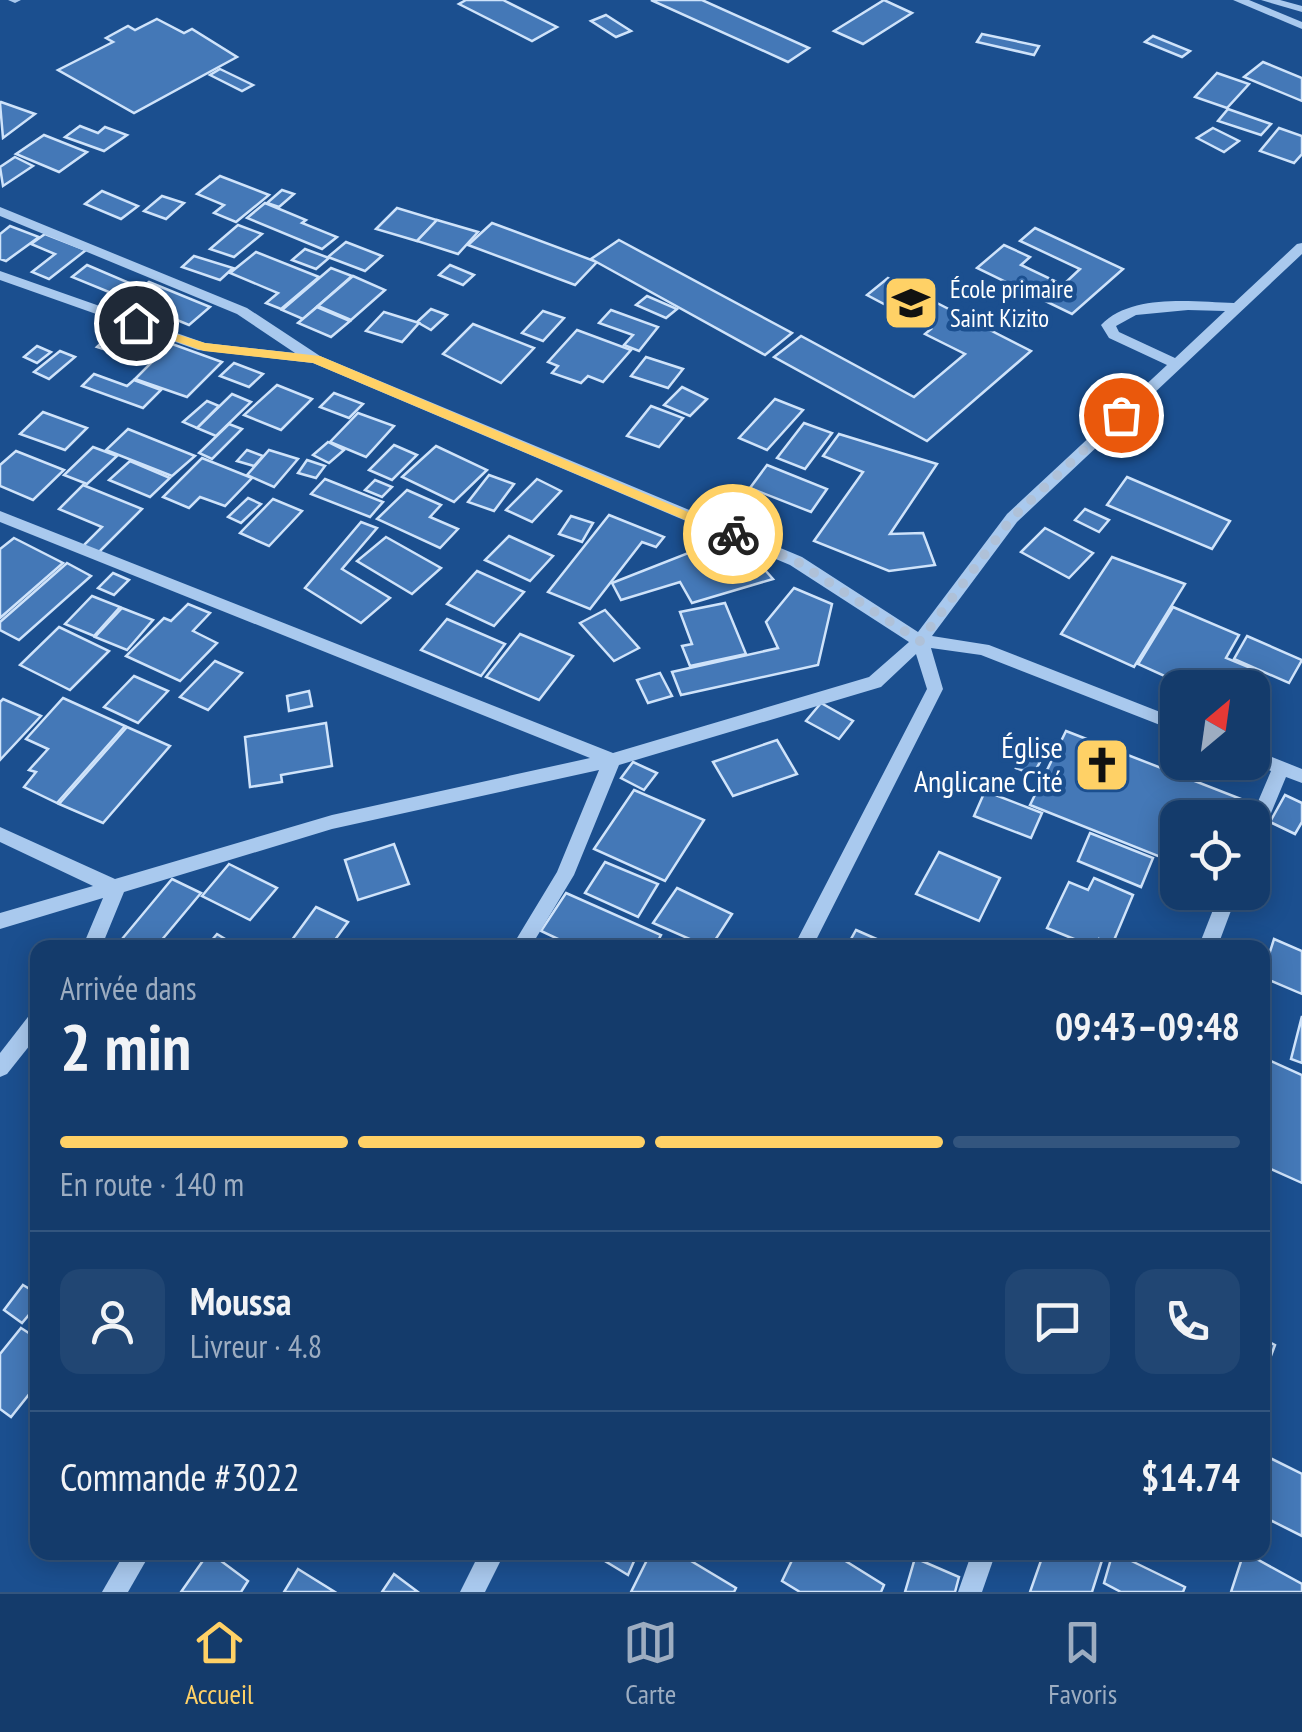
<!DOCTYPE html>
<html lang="fr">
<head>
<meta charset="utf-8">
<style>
  :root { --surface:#143b6b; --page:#214673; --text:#f1f3f6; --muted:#9dadc1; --line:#33557e; --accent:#ffd166 }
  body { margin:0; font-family:"PT Sans Narrow",sans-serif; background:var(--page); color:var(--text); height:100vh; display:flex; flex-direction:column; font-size:38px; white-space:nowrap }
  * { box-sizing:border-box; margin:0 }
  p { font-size:32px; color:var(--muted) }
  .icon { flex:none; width:55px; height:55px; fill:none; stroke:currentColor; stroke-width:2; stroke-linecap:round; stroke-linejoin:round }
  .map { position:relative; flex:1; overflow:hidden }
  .details { position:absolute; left:30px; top:940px; width:1240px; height:620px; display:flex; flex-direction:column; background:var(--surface); border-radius:20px; box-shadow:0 5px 25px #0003,0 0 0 2px var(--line) }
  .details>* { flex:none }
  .needle { width:65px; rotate:29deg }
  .fabs { position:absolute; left:1160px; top:670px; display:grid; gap:20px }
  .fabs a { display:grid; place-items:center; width:110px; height:110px; border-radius:20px; background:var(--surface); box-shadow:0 5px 25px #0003,0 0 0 2px var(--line); font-size:50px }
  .pin { position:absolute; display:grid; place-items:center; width:85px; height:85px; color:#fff; margin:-42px; border:5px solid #fff; border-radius:50%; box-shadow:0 2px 10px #0007 }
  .courier { position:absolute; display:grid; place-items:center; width:100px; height:100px; margin:-50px; border:8px solid #ffd166; border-radius:50%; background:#fff; color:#222; box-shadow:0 2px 12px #0007 }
  .summary em { font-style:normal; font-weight:700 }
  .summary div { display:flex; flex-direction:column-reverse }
  .summary { display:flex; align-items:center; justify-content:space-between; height:170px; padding:0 30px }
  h1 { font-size:65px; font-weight:700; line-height:75px }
  .bar { display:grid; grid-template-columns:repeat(4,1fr); gap:15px 10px; align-content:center; height:120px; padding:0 30px }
  .bar i { height:12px; border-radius:8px; background:var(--line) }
  .bar .current { background:var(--accent) }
  .bar p { grid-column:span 4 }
  .line { display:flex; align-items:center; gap:25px; padding:0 30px; border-top:2px solid var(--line) }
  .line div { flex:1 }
  .round { display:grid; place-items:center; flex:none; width:105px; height:105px; border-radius:20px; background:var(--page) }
  .tabs { display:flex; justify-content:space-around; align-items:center; height:140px; border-top:2px solid var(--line); background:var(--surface); font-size:28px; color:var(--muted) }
  .tabs a { display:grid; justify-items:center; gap:5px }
  .tabs .current { color:var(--accent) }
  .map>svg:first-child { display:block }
</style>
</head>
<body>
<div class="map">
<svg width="1302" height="1592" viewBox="0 0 1302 1592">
  <rect width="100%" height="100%" fill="#1b4f8f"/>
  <!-- building -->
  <g fill="#4478b7" stroke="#cfe3fa" stroke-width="2.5">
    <path d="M466 0H503L557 27 532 41 459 4Z"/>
    <path d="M651 0H702L809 48 788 62Z"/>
    <path d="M884 0 912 13 863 44 834 31Z"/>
    <path d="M606 15 631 31 616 37 591 21Z"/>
    <path d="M157 19 184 33 192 29 237 57 134 113 58 70 113 42 106 38 128 26 135 30Z"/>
    <path d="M982 34 1039 46 1034 55 977 42Z"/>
    <path d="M1153 36 1190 51 1182 57 1145 42Z"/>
    <path d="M1263 62 1302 78V101L1244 77Z"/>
    <path d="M220 69 253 85 242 91 210 75Z"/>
    <path d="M1217 73 1249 84 1227 108 1195 97Z"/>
    <path d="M0 103 1 102 35 114 3 138Z"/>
    <path d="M1228 109 1271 124 1261 135 1218 121Z"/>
    <path d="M80 126 98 133 105 127 127 135 104 151 65 137Z"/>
    <path d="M1213 128 1239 141 1224 152 1197 138Z"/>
    <path d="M1279 128 1302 136V154L1294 163 1260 151Z"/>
    <path d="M44 135 87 152 59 172 16 154Z"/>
    <path d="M15 157 33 166 3 186 0 167Z"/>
    <path d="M220 176 269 195 236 222 214 213 224 205 197 194Z"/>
    <path d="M282 190 294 194 279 207 267 203Z"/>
    <path d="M102 191 138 206 121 219 85 204Z"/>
    <path d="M162 196 184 203 166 219 144 211Z"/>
    <path d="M265 203 306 220 302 223 337 237 322 249 247 218Z"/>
    <path d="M397 208 437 220 417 241 376 229Z"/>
    <path d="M437 220 478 232 458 254 417 241Z"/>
    <path d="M492 223 597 262 575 285 468 245Z"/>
    <path d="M238 225 262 234 234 257 210 249Z"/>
    <path d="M10 226 39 237 6 261 0 259V234Z"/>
    <path d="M1035 228 1123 269 1072 314 977 268 1004 245 1030 257 1021 265 1063 285 1080 269 1020 241Z"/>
    <path d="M45 234 86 250 49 279 32 272 55 254 31 244Z"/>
    <path d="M619 240 792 333 765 355 591 259Z"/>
    <path d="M346 242 382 256 365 271 328 257Z"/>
    <path d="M305 249 329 258 316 269 292 260Z"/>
    <path d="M256 252 319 277 281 309 266 303 278 293 230 273Z"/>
    <path d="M194 256 233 268 220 280 182 267Z"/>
    <path d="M87 265 141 288 126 299 72 277Z"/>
    <path d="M450 265 474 275 463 285 439 275Z"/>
    <path d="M331 268 352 276 303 319 282 310Z"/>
    <path d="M353 276 385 290 351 320 318 306Z"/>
    <path d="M888 278 1031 351 927 441 774 357 801 336 914 397 965 354 925 334 931 329 867 295Z"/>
    <path d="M149 282 210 307 189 325 126 299Z"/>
    <path d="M647 296 677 309 666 318 636 305Z"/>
    <path d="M317 307 350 321 331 337 298 323Z"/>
    <path d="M431 309 447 315 431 330 417 322Z"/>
    <path d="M611 310 658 327 639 351 624 345 633 335 599 323Z"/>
    <path d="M543 311 564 318 543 341 522 333Z"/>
    <path d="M384 312 416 322 419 323 402 342 366 331Z"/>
    <path d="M473 324 534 348 501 383 443 354Z"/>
    <path d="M117 328 154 339 135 359 97 347Z"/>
    <path d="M577 330 631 350 603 382 588 376 581 383 552 373 558 366 548 362Z"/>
    <path d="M161 340 222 362 187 397 135 379 154 360 144 356Z"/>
    <path d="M37 346 51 352 37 363 24 357Z"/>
    <path d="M60 351 75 357 49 379 34 372Z"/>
    <path d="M646 357 683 369 668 388 631 376Z"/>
    <path d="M234 363 263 374 249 387 220 376Z"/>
    <path d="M94 374 127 386 134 380 161 390 143 408 82 386Z"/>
    <path d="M277 385 312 399 281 430 244 415Z"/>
    <path d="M682 387 707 399 690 416 664 405Z"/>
    <path d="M334 393 363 404 349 418 320 407Z"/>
    <path d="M232 394 251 402 216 436 197 428Z"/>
    <path d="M775 399 803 410 767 450 739 438Z"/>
    <path d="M207 401 219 406 197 428 183 422Z"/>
    <path d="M651 406 683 418 659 447 627 436Z"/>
    <path d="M43 412 87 428 65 450 20 434Z"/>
    <path d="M358 413 394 426 366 457 330 442Z"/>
    <path d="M804 423 832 433 805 469 777 458Z"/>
    <path d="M229 424 242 429 212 459 199 453Z"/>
    <path d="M128 429 195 456 172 476 106 450Z"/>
    <path d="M839 434 937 464 890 534 923 533 935 565 889 571 814 541 863 472 823 456Z"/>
    <path d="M328 442 344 450 329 463 313 455Z"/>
    <path d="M394 445 417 455 392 480 369 470Z"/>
    <path d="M436 446 487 470 454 502 402 477Z"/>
    <path d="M93 447 117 456 87 484 64 475Z"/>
    <path d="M247 450 263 456 254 466 237 461Z"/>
    <path d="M269 450 298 459 274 487 247 475Z"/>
    <path d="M16 451 64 470 33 500 0 486V465Z"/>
    <path d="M202 458 252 478 225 506 200 497 189 508 163 497Z"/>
    <path d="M307 460 325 466 316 478 298 473Z"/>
    <path d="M130 461 170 478 150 497 109 480Z"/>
    <path d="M767 465 827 489 811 512 750 488Z"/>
    <path d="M489 475 514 484 494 511 468 502Z"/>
    <path d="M1127 477 1230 521 1212 549 1107 505Z"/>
    <path d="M325 479 383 502 370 517 311 494Z"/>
    <path d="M537 479 561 491 532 522 506 510Z"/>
    <path d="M375 480 392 487 382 497 365 490Z"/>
    <path d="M83 485 142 509 97 554 81 548 102 527 59 509Z"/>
    <path d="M407 490 441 505 430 517 458 529 440 548 377 519Z"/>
    <path d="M248 498 261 504 241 523 228 517Z"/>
    <path d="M273 499 302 511 269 546 240 533Z"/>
    <path d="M1085 509 1109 520 1099 532 1075 520Z"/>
    <path d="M609 515 664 537 656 547 642 542 590 609 548 592Z"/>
    <path d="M571 516 593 523 582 542 559 534Z"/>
    <path d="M361 522 377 528 342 569 390 598 361 623 305 588Z"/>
    <path d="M1045 528 1093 553 1069 578 1021 552Z"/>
    <path d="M509 536 553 556 530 581 485 560Z"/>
    <path d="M386 537 441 568 412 594 357 561Z"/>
    <path d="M14 538 63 563 0 618V549Z"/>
    <path d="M706 546 765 570 773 579 692 603 680 582 621 600 612 583Z"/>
    <path d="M1112 557 1185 584 1134 667 1061 634Z"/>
    <path d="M67 563 91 576 19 640 0 630V622Z"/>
    <path d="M477 571 524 592 494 626 447 604Z"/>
    <path d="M113 573 129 580 114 595 98 588Z"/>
    <path d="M794 588 832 604 818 665 681 695 672 672 778 648 766 622Z"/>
    <path d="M92 596 120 607 94 636 65 624Z"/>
    <path d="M725 603 746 654 690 666 682 646 692 644 680 612Z"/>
    <path d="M188 604 210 613 193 631 217 643 180 681 126 656 164 618 171 621Z"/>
    <path d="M1173 607 1239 635 1226 658 1263 673 1252 691V688H1191L1138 664Z"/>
    <path d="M122 608 153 620 127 650 95 637Z"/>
    <path d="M605 610 639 648 614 661 580 623Z"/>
    <path d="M447 619 505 644 481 676 421 650Z"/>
    <path d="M59 627 109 651 70 690 20 665Z"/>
    <path d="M520 634 573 656 539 700 486 677Z"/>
    <path d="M1247 636 1302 660 1289 683 1234 659Z"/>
    <path d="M215 661 242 673 208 710 180 697Z"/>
    <path d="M660 673 672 696 648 703 637 680Z"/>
    <path d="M134 676 168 691 138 723 104 707Z"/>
    <path d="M309 691 312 706 289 711 287 696Z"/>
    <path d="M63 698 125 726 57 803 24 787 36 772 29 770 48 749 26 739Z"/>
    <path d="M3 699 41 716 0 760V702Z"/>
    <path d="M821 703 853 721 839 739 806 721Z"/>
    <path d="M326 723 332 766 281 775 282 782 250 787 245 737Z"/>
    <path d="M127 727 170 746 103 823 59 804Z"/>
    <path d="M1066 731 1241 799 1233 818H1178V864L1030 805Z"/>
    <path d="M777 740 797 774 733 796 713 762Z"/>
    <path d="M1023 755 1040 762 1033 775 1016 768Z"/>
    <path d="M633 762 657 773 644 790 621 778Z"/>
    <path d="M634 790 704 820 665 881 594 849Z"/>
    <path d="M985 791 1042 813 1031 838 974 816Z"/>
    <path d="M1285 795 1302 803V822L1295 834 1270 822Z"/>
    <path d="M1090 833 1153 858 1141 887 1078 861Z"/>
    <path d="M394 844 409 884 358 900 345 860Z"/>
    <path d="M939 852 1000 878 979 921 916 894Z"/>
    <path d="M605 862 658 884 638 917 585 893Z"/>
    <path d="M229 864 277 888 250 920 202 896Z"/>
    <path d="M1094 878 1133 895 1112 945 1099 939 1096 948 1047 928 1069 882 1088 890Z"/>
    <path d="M172 879 201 893 155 948H139L122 939Z"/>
    <path d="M677 888 732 914 710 948 653 923Z"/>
    <path d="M566 893 661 935 654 948H577L541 931Z"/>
    <path d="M316 907 348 922 329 948H286Z"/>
    <path d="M856 930 897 948H846Z"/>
    <path d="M217 934 240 948H205Z"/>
    <path d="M1274 939 1302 951V994L1262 977Z"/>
    <path d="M1302 1016V1063L1291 1059Z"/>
    <path d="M1264 1058 1302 1075V1183L1262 1165Z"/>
    <path d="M23 1285 38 1294V1304L22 1323 4 1310Z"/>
    <path d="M21 1328 38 1339V1383L11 1417 0 1409V1354Z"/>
    <path d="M1262 1338 1275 1345 1263 1377H1262Z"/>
    <path d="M1268 1457 1302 1474V1536L1262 1516V1475Z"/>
    <path d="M209 1552 248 1581 241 1592H181Z"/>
    <path d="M590 1552H638L628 1575Z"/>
    <path d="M651 1552H676L736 1588 734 1592H631Z"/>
    <path d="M796 1552H831L884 1585 881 1592H800L782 1581Z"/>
    <path d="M1044 1552 1104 1554 1092 1592H1030Z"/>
    <path d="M1113 1552 1185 1587 1183 1592H1121L1104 1583Z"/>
    <path d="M1244 1552 1302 1584V1592H1231Z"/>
    <path d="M915 1558 959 1577 955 1592H905Z"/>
    <path d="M298 1569 335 1592H284Z"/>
    <path d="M394 1574 418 1592H382Z"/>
  </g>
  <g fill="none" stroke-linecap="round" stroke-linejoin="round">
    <!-- minor -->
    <g fill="#a9c9ee" fill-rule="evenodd">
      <path d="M8 0H21L15 3Z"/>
      <path d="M1233 0H1249L1302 22V29Z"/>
      <path d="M1261 0H1280L1302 6V12Z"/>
      <path d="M0 207 247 308 320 356 802 557 918 632 1007 514 1167 365 1109 338 1101 325C1132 293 1193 302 1234 303L1297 244 1302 243V254L1017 522 932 636 989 645 1178 719V732L981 655 931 648 943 689 812 948H793L927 689 916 654 881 687 619 765 574 875 530 948H511L557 872 599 770 332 829 124 892 101 948H82L103 898 0 929V913L93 886 0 842V827L115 879 332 815 590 758 0 522V511L613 753 869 677 909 642 790 565 313 363 198 350 0 280V271L205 343 295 353 237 314 0 216ZM1188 310 1225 311 1175 358 1119 332 1116 326 1136 315Z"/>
      <path d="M1252 749 1302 769V783L1286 777 1261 837 1258 842 1252 844 1251 818 1271 771 1250 762H1252Z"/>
      <path d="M1220 892H1238L1217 948H1198Z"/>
      <path d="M38 1011V1035L7 1074 0 1077V1053L31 1013Z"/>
      <path d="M125 1552H151L128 1592H102Z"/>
      <path d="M480 1552H505L485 1592H460Z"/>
      <path d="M972 1552H996L982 1592H958Z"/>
    </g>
  </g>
  <!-- route -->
  <path fill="#ffd166" d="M131 320 205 343 320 356 740 534 728 538 313 363 204 351 131 326Z"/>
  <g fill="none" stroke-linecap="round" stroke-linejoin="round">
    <!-- done -->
    <path stroke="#afc1d8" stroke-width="10" stroke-dasharray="0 18" d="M733 534 796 561 920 641 1012 518 1121 415"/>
  </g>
  <!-- icons -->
  <defs>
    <g id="school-square" transform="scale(2.875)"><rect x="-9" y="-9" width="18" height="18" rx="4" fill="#ffd166" stroke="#1b4f8f"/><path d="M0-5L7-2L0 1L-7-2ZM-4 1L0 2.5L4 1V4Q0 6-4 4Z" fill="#111"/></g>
    <g id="church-square" transform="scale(2.875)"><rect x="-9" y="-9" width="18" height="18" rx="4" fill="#ffd166" stroke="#1b4f8f"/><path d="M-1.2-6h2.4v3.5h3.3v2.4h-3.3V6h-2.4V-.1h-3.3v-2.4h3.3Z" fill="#111"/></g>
  </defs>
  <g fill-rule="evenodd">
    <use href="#school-square" x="911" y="303"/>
    <use href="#church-square" x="1102" y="765"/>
  </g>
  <g text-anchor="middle" stroke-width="9" stroke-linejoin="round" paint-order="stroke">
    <!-- far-poi labels -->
    <g font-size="25" fill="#fff" stroke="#1b4f8f" text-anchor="start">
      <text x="950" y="298">École primaire<tspan x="950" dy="29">Saint Kizito</tspan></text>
    </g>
    <!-- poi labels -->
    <g font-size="30" fill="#fff" stroke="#1b4f8f" text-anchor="end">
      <text x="1063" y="758">Église<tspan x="1063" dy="34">Anglicane Cité</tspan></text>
    </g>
  </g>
</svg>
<div class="fabs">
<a><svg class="needle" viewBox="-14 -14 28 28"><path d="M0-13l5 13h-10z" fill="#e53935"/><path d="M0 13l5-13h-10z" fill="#9dadc1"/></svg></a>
<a><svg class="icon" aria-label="locate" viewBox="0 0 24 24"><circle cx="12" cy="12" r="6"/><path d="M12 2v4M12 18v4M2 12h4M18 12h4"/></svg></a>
</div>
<div class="pin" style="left:1121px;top:415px;background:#ea580c"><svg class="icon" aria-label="bag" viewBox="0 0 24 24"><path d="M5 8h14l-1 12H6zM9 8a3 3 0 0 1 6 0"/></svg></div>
<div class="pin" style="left:136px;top:323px;background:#1f2937"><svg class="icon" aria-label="home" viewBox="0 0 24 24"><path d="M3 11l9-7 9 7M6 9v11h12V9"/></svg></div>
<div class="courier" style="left:733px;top:534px"><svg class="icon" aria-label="bike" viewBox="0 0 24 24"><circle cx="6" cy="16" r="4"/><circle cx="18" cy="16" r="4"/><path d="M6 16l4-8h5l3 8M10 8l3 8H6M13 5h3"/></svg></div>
<section class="details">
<div class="summary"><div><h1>2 min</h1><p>Arrivée dans</p></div><em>09:43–09:48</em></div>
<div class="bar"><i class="current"></i><i class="current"></i><i class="current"></i><i></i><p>En route · 140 m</p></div>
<div class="line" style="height:180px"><a class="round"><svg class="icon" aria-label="person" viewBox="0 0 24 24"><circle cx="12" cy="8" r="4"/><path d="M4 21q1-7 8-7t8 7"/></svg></a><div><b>Moussa</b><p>Livreur · 4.8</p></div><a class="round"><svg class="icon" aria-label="chat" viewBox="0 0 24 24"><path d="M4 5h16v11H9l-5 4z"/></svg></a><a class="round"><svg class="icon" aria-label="phone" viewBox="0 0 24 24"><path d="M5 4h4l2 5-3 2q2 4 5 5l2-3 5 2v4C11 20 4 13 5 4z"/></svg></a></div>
<div class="line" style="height:130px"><div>Commande #3022</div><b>$14.74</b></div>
</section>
</div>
<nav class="tabs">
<a class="current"><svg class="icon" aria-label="home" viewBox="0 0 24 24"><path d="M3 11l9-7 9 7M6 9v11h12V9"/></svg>Accueil</a>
<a><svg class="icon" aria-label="map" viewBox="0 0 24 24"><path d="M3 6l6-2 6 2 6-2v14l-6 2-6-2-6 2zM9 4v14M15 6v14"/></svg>Carte</a>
<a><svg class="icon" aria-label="saved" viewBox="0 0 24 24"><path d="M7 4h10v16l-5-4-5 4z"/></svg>Favoris</a>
</nav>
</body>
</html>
